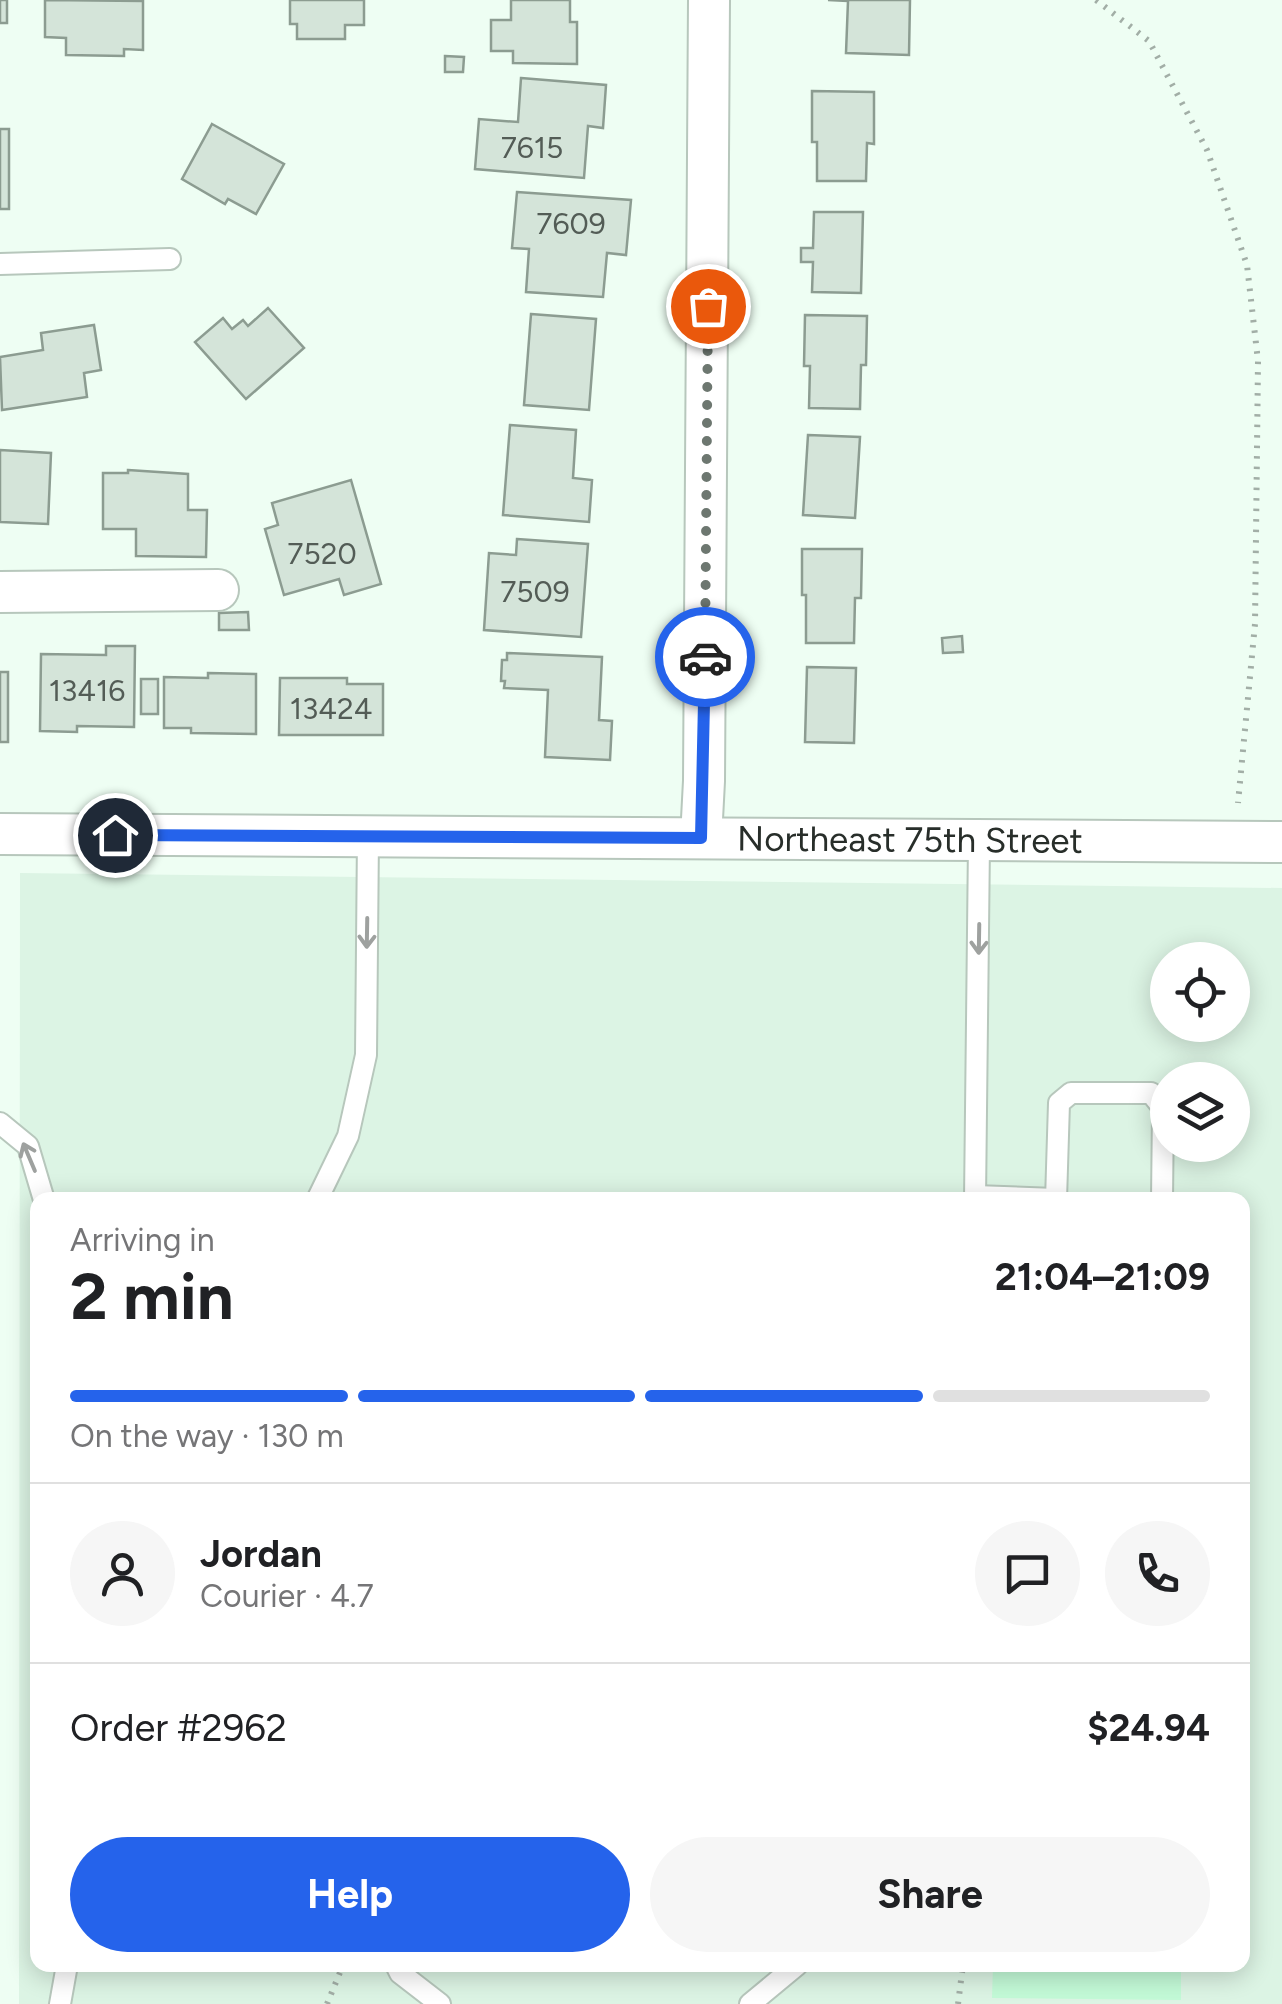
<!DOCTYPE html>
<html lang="en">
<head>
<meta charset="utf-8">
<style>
  :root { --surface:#fff; --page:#f6f6f6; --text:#202124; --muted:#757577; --line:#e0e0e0; --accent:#2563eb }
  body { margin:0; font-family:Figtree,sans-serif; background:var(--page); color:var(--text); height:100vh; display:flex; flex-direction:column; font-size:38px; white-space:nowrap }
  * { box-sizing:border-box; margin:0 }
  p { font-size:32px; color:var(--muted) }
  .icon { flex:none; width:55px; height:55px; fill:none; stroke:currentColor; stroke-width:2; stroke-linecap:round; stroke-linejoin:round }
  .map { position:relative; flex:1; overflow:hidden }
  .panel { position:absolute; left:30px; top:1192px; width:1220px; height:780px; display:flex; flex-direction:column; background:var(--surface); border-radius:20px; box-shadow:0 5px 25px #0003 }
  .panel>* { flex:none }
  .fabs { position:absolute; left:1150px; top:942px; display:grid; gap:20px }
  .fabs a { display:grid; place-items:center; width:100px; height:100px; border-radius:50%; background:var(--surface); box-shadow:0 5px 25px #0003; font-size:50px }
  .pin { position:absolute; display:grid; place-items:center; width:85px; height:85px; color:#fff; margin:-42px; border:5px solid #fff; border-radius:50%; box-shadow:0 2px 10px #0007 }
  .courier { position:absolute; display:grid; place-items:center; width:100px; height:100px; margin:-50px; border:8px solid #2563eb; border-radius:50%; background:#fff; color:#222; box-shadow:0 2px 12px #0007 }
  .summary em { font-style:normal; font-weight:700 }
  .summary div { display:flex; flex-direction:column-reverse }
  .summary { display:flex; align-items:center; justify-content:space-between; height:170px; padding:0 40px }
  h1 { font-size:65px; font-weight:700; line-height:75px }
  .bar { display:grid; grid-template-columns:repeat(4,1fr); gap:15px 10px; align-content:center; height:120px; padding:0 40px }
  .bar i { height:12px; border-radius:8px; background:var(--line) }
  .bar .on { background:var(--accent) }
  .bar p { grid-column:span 4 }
  .line { display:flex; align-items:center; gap:25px; padding:0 40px; border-top:2px solid var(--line) }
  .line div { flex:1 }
  .round { display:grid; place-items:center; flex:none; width:105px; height:105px; border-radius:52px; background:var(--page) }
  .cta { display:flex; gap:20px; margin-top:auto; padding:20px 40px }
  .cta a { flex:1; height:115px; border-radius:60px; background:var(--accent); color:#fff; font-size:40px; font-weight:700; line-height:115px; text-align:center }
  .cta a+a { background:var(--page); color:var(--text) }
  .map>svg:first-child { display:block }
</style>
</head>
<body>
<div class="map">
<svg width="1282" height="2004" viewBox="0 0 1282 2004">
  <rect width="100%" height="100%" fill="#eefef3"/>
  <!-- built -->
  <path fill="#dcf4e4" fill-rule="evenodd" d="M20 873 1282 888V2004H19ZM1168 960H1232V1025H1168ZM1168 1080H1232V1145H1168ZM38 1200H1242V1965H38Z"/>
  <!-- green -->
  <path fill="#c3fad7" d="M993 1965H1181V2000L992 1998Z"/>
  <!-- building -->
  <g fill="#d4e4d9" stroke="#8c9c91" stroke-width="2.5">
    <rect x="0" y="0" width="7" height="23"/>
    <path d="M45 0 143 1V50L124 49V56L66 55V38L45 37Z"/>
    <path d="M290 0H364V25H345V39H297V24H290Z"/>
    <path d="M511 0H570V22H577V64L513 63V51H491V20H511Z"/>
    <path d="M910 0 909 55 846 53 848 1 828 0Z"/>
    <path d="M445 56 464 57 463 72H445Z"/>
    <path d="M521 78 606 85 603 128 588 126 584 178 475 169 479 119 518 122Z"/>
    <path d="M812 91 874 92V144L867 143 866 181H817V142H812Z"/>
    <path d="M212 124 284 164 256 214 228 199 225 204 182 179Z"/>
    <rect x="0" y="129" width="9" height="80"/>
    <path d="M517 192 631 200 626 255 607 253 603 297 526 292 529 249 512 248Z"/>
    <path d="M814 212H863L861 293 812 292 813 262H801V248H813Z"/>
    <path d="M268 308 304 348 246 399 195 342 223 318 232 329 243 320 248 326Z"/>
    <path d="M531 314 596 319 589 410 524 405Z"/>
    <path d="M805 315 867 316 866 365H861L860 409 809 408 810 366H804Z"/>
    <path d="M94 325 101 370 84 373 87 397 2 410 0 357 43 350 41 333Z"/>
    <path d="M510 425 576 430 573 478 592 480 589 522 503 515Z"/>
    <path d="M808 435 860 437 855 518 803 515Z"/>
    <path d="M0 450 51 453 48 524 0 522Z"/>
    <path d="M128 470 188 474V510H207L206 557 136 556V529H103V473H128Z"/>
    <path d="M351 480 381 584 344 595 339 579 284 595 265 529 278 525 272 503Z"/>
    <path d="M517 539 588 544 581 637 484 630 489 553 516 555Z"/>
    <path d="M802 549H862L861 598H855L854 643H806V595H802Z"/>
    <path d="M248 612 249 630H219V613Z"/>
    <path d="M962 636 963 652 943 653 942 638Z"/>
    <path d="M106 646H135L134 727 77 726V732L40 731 41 654 106 655Z"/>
    <path d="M507 653 602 657 599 720 612 721 610 760 545 757 548 690 504 688 505 681H501L502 660H507Z"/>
    <path d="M807 667 856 668 854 743 805 742Z"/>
    <rect x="0" y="672" width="8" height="70"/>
    <path d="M208 673 256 674V734L191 733V728H164V677L208 678Z"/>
    <path d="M280 678H347V684H383V735H279Z"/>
    <rect x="141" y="679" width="17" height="35"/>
  </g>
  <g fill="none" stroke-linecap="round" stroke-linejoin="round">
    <!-- lane casing -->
    <g stroke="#b7c7bc" stroke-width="24">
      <g id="lane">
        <path d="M0 264 170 259"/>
        <path d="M0 1123 28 1146 44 1200"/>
        <path d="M975 1196 1056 1199"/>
        <path d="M317 1200 348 1136 366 1055 368 835"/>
        <path d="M975 1200 979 842"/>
        <path d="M1056 1200 1059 1103 1071 1093H1151L1163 1108 1162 1200"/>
        <path d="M396 1965 400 1973 440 2004"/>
        <path d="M60 2004 67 1965"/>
        <path d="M750 2004 797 1965"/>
      </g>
    </g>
    <!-- street casing -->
    <g stroke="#b7c7bc" stroke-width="44">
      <g id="street">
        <path d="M0 592 218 590"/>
        <path id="s1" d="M0 834 1282 842"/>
        <path d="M701 838 704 781 709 0"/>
      </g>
    </g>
    <!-- path -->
    <g stroke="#a2aea6" stroke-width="6" stroke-dasharray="2.5 8" stroke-linecap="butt">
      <path d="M1096 0 1149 41 1207 150 1247 265 1258 361 1255 624 1238 803"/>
      <path d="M577 1965V1966"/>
      <path d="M608 1965 610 1970"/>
      <path d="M327 2004 343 1965"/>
      <path d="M958 2004 963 1965"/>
    </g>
    <!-- lane -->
    <use href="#lane" stroke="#fff" stroke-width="20"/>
    <!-- street -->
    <use href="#street" stroke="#fff" stroke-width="40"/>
  </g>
  <!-- one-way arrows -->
  <defs><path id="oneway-shaft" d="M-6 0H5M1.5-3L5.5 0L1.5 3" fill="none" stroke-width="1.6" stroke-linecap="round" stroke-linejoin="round" transform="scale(2.5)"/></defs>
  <g stroke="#9ea19f">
    <use href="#oneway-shaft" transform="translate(367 933) rotate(91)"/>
    <use href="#oneway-shaft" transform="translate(979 939) rotate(91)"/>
    <use href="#oneway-shaft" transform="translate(29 1157) rotate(-113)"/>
  </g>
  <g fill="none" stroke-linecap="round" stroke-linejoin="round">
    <!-- done -->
    <path stroke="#6d7770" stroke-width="10" stroke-dasharray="0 18" d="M705 657 708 306"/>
    <!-- route -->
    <path stroke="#2563eb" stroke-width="12" d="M115 835 701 838 705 657"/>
  </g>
  <g text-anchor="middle" stroke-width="10" stroke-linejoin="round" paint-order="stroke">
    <!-- number labels -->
    <g font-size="30" fill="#535c56">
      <text x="532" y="158">7615</text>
      <text x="571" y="234">7609</text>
      <text x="322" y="564">7520</text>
      <text x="535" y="602">7509</text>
      <text x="87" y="701">13416</text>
      <text x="331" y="719">13424</text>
    </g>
    <!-- street labels -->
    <g font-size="35" fill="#282e2a" stroke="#fff">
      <text dy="12" stroke="none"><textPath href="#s1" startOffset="910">Northeast 75th Street</textPath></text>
    </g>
  </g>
</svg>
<div class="fabs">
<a><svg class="icon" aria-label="locate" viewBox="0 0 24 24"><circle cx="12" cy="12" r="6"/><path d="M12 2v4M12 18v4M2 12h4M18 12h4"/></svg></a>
<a><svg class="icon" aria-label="layers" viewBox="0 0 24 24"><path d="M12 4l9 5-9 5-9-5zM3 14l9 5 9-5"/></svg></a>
</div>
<div class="pin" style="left:708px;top:306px;background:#ea580c"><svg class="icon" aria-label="bag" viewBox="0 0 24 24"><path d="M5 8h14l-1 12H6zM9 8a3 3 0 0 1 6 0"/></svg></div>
<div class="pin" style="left:115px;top:835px;background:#1f2937"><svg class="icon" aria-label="home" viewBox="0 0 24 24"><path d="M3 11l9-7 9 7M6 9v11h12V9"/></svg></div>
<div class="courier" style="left:705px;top:657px"><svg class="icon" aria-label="car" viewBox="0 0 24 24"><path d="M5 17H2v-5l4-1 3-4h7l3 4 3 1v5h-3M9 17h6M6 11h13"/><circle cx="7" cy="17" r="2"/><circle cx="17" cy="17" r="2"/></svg></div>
<section class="panel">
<div class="summary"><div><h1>2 min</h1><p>Arriving in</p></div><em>21:04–21:09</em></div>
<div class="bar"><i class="on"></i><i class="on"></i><i class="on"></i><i></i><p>On the way · 130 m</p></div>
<div class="line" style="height:180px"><a class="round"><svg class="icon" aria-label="person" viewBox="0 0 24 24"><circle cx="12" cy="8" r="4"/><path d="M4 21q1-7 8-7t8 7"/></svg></a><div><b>Jordan</b><p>Courier · 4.7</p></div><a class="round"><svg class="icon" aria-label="chat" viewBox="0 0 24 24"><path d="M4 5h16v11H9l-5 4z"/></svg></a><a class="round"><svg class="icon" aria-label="phone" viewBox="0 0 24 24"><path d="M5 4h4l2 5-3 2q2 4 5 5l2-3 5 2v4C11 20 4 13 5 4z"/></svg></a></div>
<div class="line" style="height:130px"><div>Order #2962</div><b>$24.94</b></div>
<div class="cta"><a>Help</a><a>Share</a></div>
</section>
</div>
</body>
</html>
